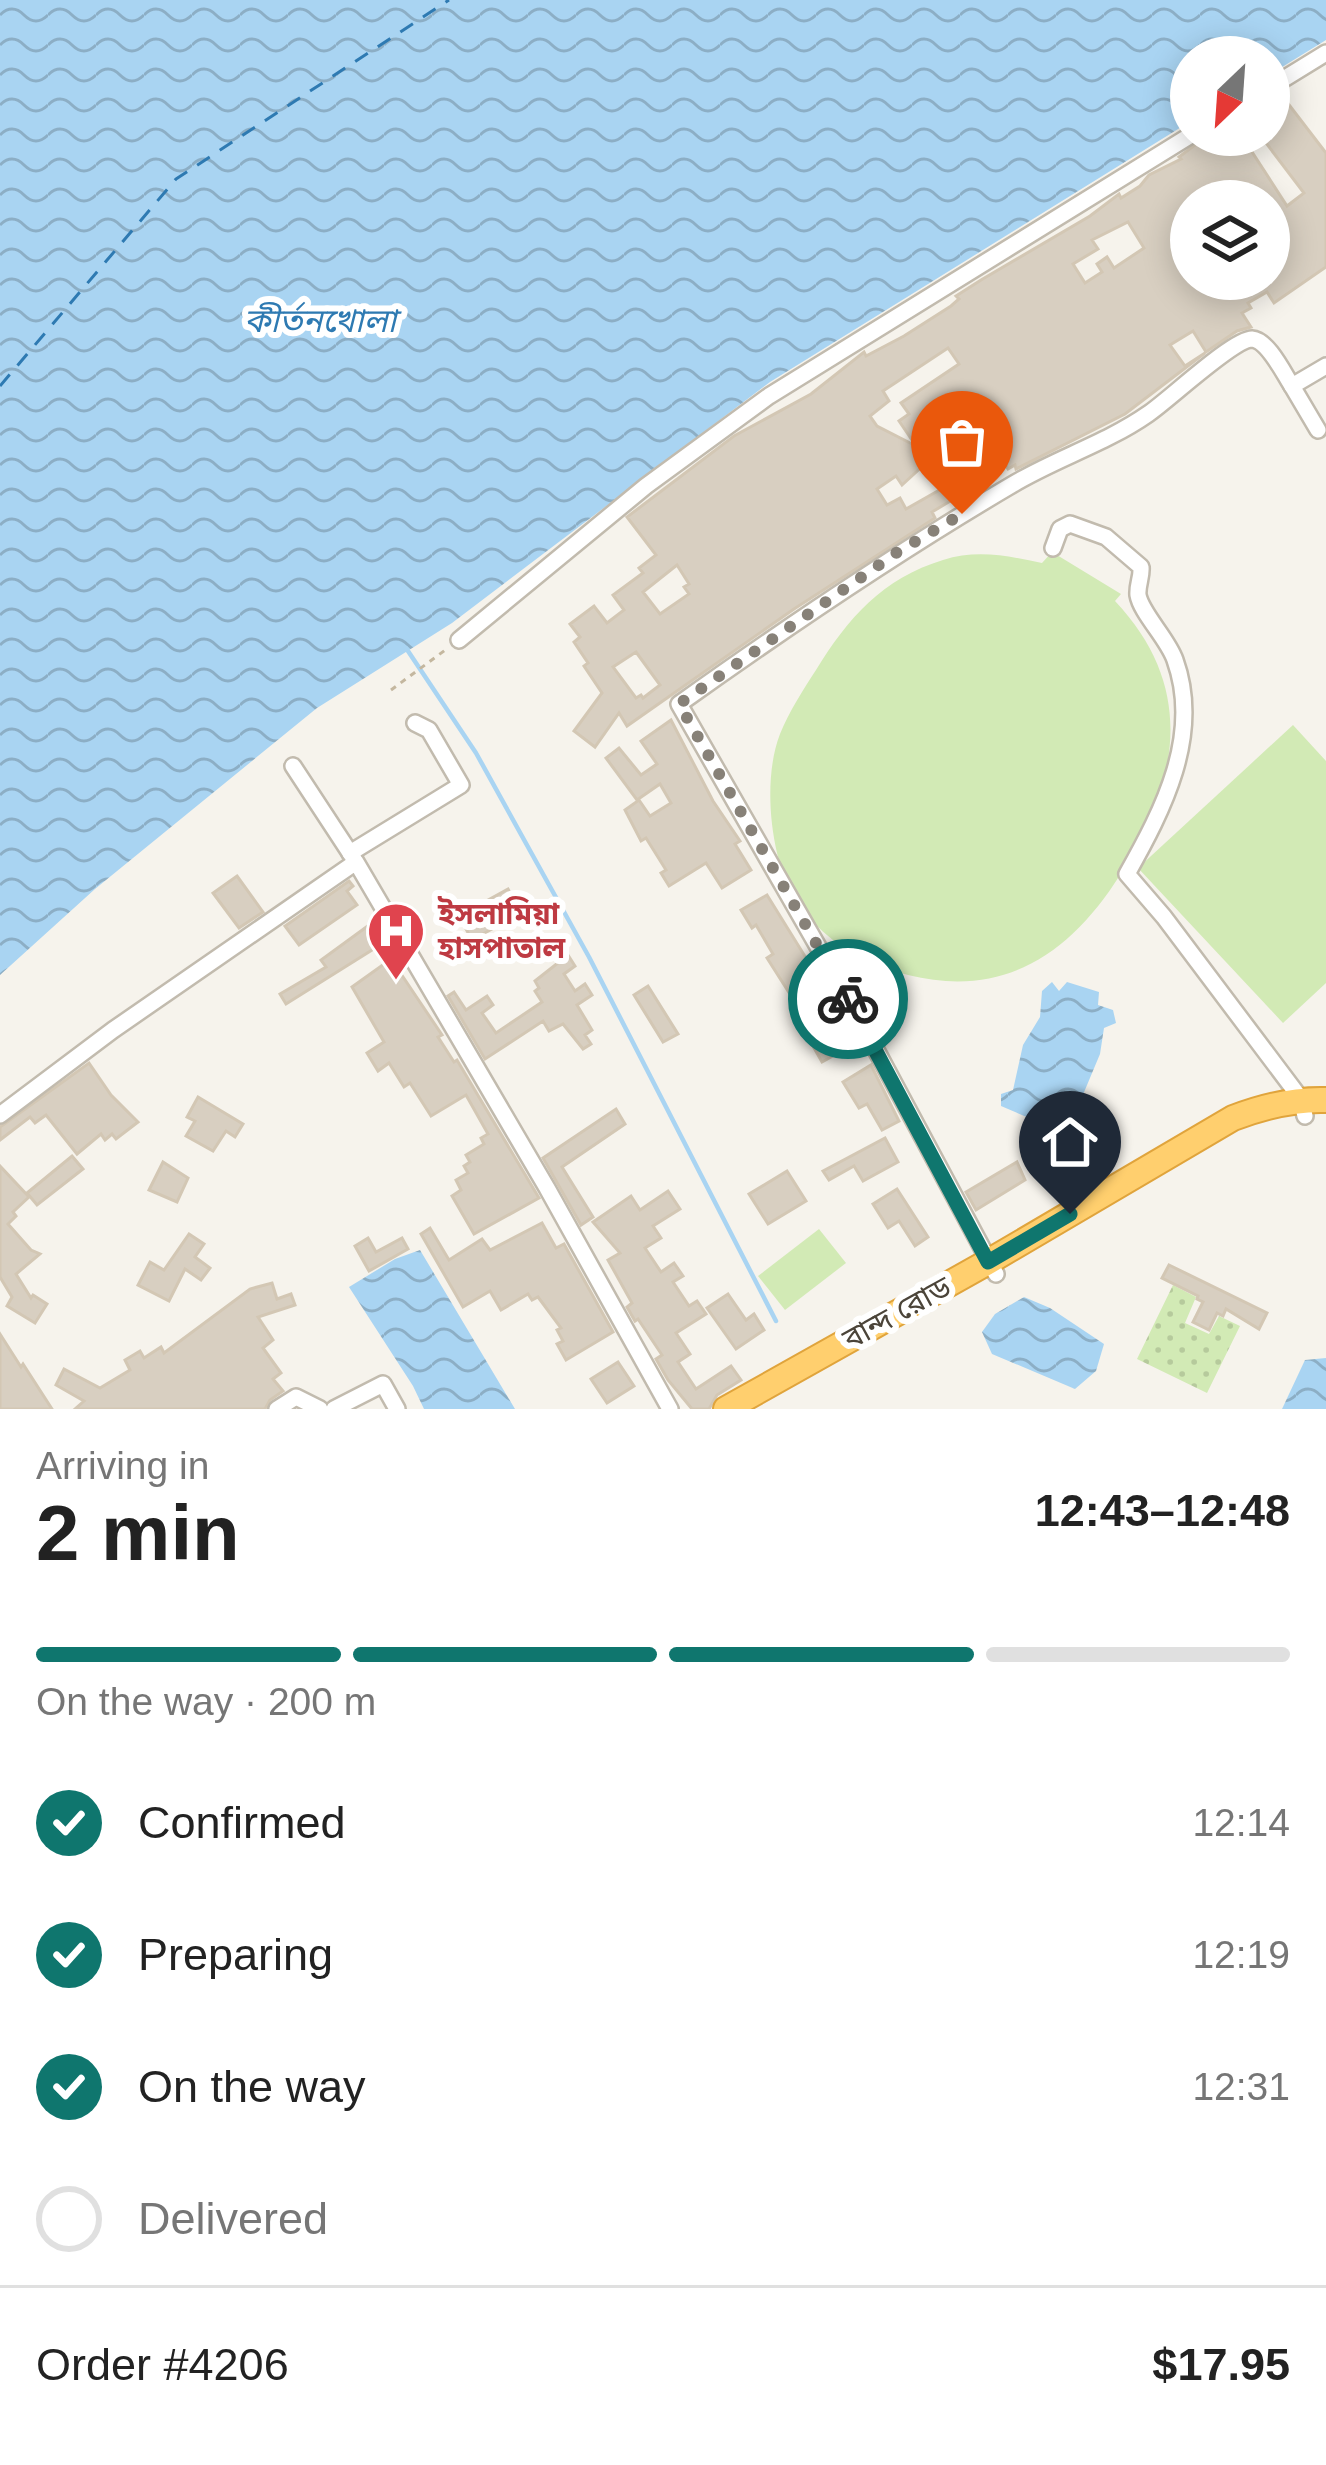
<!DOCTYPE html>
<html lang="en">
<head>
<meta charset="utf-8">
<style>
  :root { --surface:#fff; --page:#f6f6f6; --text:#222; --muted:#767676; --line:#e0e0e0; --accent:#0f766e }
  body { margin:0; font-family:Helvetica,"Noto Sans Bengali",sans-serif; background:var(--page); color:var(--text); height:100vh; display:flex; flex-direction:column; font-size:45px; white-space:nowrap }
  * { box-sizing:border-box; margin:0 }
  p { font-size:39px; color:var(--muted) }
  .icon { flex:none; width:66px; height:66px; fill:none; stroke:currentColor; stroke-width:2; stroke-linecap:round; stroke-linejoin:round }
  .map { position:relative; height:1409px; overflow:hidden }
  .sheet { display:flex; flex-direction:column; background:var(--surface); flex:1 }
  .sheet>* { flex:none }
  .needle { width:78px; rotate:205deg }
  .tools { position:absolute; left:1170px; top:36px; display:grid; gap:24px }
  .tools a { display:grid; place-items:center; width:120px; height:120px; border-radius:50%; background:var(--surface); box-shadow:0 6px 30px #0003; font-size:60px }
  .pin { position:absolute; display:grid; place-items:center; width:102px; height:102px; color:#fff; margin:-123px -51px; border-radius:50% 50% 50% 0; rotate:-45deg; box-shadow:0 0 12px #0007 }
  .pin .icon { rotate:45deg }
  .courier { position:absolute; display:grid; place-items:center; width:120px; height:120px; margin:-60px; border:9px solid #0f766e; border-radius:50%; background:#fff; color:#222; box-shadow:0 3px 15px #0007 }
  .headline em { font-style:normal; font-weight:800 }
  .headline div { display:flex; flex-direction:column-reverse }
  .headline { display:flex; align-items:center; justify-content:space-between; height:204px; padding:0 36px }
  h1 { font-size:78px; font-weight:800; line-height:90px }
  .bar { display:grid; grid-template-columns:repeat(4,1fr); gap:18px 12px; align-content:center; height:144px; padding:0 36px }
  .bar i { height:15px; border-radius:9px; background:var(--line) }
  .bar .active { background:var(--accent) }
  .bar p { grid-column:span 4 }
  .line { display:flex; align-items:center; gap:30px; padding:0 36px; border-top:3px solid var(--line) }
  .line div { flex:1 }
  ol { padding:0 36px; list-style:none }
  li { display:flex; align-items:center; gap:36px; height:132px }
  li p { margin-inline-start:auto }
  li .icon { padding:12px; border-radius:50%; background:var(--accent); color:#fff; stroke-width:4 }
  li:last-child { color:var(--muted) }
  li i { width:66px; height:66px; border:6px solid var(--line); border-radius:50% }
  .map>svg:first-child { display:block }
</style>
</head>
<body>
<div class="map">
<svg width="1326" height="1409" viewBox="0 0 1326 1409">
  <defs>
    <pattern id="garden-dots" width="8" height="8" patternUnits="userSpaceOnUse" patternTransform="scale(3)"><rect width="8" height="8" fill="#d2eab5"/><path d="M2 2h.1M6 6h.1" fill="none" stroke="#b6ca9c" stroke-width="1.8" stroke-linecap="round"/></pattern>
    <pattern id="water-waves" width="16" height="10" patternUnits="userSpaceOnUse" patternTransform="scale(3)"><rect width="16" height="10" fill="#a9d4f2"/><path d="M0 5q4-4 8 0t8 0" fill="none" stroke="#8caec5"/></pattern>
  </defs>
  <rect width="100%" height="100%" fill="#f6f3ec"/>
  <!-- green -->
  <g fill="#d2eab5">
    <path d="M1052 552 1121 594 1115 601C1197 688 1179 782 1120 875 1070 954 1004 999 908 975 894 971 876 970 864 962 842 949 810 923 796 902 770 859 762 780 780 734 789 712 803 690 816 670 848 618 883 578 943 560 977 549 1009 556 1042 563Z"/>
    <path d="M1293 725 1326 761V983L1283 1023 1138 868Z"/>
    <path d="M819 1229 846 1263 785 1310 758 1276Z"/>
  </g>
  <!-- garden -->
  <path fill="url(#garden-dots)" d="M1173 1285 1196 1297 1185 1323 1209 1334 1219 1316 1240 1326 1207 1393 1137 1359Z"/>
  <!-- water -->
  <g fill="url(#water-waves)">
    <path d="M0 0H1326V40L1269 75V57H1191V121L770 382 452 623 317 708 95 889 0 975Z"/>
    <path d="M1052 982 1059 991 1067 982 1099 992 1098 1005 1113 1010 1116 1023 1104 1028 1100 1054 1077 1109 1070 1111 1080 1118 1073 1131 1064 1133 1001 1106V1094L1013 1090 1023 1045 1040 1017 1042 991Z"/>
    <path d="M420 1250 515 1409H424L413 1386 349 1287 395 1259Z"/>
    <path d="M1024 1297 1050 1308 1104 1344 1096 1371 1075 1389 992 1354 982 1332 995 1314Z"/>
    <path d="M1326 1358V1409H1282L1305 1360Z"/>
  </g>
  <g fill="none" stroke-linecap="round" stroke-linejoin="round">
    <!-- stream -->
    <path stroke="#a9d4f2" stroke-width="4.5" d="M406 648 476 753 589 957 776 1321"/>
    <!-- ferry -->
    <path stroke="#2e7ab2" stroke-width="3" stroke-dasharray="15 12" stroke-linecap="butt" d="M0 386 176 179 449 0"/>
  </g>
  <!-- building -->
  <g fill="#d8cfc1" stroke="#d3c7b4" stroke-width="3" fill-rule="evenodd">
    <path d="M1283 97 1326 153V267L1274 303 1267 292 1248 303 1251 308 1242 313 1251 327 1237 331 1206 352 1193 331 1170 345 1185 366 1205 353 1125 414 1016 469 1015 465 1008 469 998 453 994 454 973 469 986 486 955 505 952 500 932 512 935 518 794 609 627 726 619 713 595 747 574 731 602 693 584 666 588 663 574 642 580 637 570 624 594 606 607 623 624 610 613 595 643 573 639 568 656 555 627 517 734 436 811 394 864 352 866 356 904 336 951 306 959 299 956 296 981 280 1090 216 1119 194 1121 198 1140 186 1149 175 1181 159 1179 157 1208 135H1218L1223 143 1234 135H1241L1287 206 1304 193 1260 135H1269V108ZM1191 201H1269V279H1191V220L1185 213 1191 209ZM1128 222 1144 248 1114 268 1107 257 1097 264 1102 272 1085 283 1073 264 1098 249 1092 240ZM948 348 959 364 901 403 909 414 899 421 916 446 877 426 870 416 889 401 883 391ZM926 463 943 488 906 509 900 498 887 505 877 489 896 476 902 485ZM677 565 689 584 684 587 689 594 660 614 643 592ZM636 652 660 685 643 698 641 695 636 698 613 667Z"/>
    <path d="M671 720 713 801 740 841 735 844 751 870 722 888 706 863 669 886 661 873 666 870 646 838 641 841 625 810 639 800 650 816 671 803 660 784 637 800 606 758 619 748 641 775 657 764 641 741Z"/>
    <path d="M237 876 263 912 239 928 213 893Z"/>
    <path d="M349 881 353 886 347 891 357 905 299 945 285 926Z"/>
    <path d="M508 889 521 913 472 940 459 916Z"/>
    <path d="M767 895 858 1042 822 1062 809 1039 816 1035 767 958 773 954 756 925 752 928 741 910Z"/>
    <path d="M376 920 388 940 286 1004 280 994 326 967 321 960Z"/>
    <path d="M568 955 575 966 564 974 575 991 585 984 592 995 577 1005 592 1030 585 1035 591 1044 583 1049 563 1024 549 1031 543 1021 485 1059 448 996 454 992 466 1010 487 996 493 1005 482 1013 496 1033 542 1002 535 991 539 988 535 981Z"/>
    <path d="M391 959 442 1035 438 1037 454 1062 457 1060 539 1198 474 1234 452 1196 461 1190 456 1180 468 1173 464 1166 470 1162 466 1155 484 1144 481 1138 488 1134 466 1095 431 1116 410 1083 404 1087 389 1063 378 1071 367 1053 384 1042 352 987Z"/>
    <path d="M648 986 678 1034 663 1042 634 995Z"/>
    <path d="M89 1063 111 1095 138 1122 116 1139 112 1134 105 1140 101 1134 77 1154 46 1115 35 1123 30 1117 0 1140V1127Z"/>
    <path d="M871 1065 899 1121 882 1130 867 1104 859 1108 843 1082Z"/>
    <path d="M198 1097 243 1124 235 1137 226 1131 213 1151 186 1136 195 1121 187 1117Z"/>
    <path d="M616 1109 625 1124 562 1167 593 1217 581 1225 543 1158Z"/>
    <path d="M885 1138 898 1162 863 1181 854 1166 829 1180 823 1171Z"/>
    <path d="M72 1156 83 1169 37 1205 27 1193Z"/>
    <path d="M163 1162 188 1178 177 1202 149 1190Z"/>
    <path d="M1017 1162 1025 1180 976 1210 966 1192Z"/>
    <path d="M0 1166 29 1197 13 1212 16 1216 8 1224 31 1250 40 1254 16 1274 31 1298 33 1295 47 1304 35 1323 7 1306 12 1297 0 1277Z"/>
    <path d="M787 1171 806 1201 768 1224 749 1194Z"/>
    <path d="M897 1189 928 1237 915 1246 899 1221 888 1228 873 1204Z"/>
    <path d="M668 1191 680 1209 653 1226 661 1238 645 1248 661 1272 674 1263 683 1276 673 1282 689 1306 697 1301 706 1314 676 1333 690 1354 678 1362 696 1389 731 1366 741 1380 717 1395 709 1409H692L668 1380 656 1359 662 1355 638 1319 635 1321 627 1307 632 1303 608 1260 620 1253 593 1222 631 1196 640 1210Z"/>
    <path d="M542 1223 556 1248 564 1244 613 1332 566 1360 557 1344 563 1341 557 1330 561 1328 538 1297 532 1300 528 1294 501 1310 490 1291 463 1307 421 1234 430 1228 449 1260 482 1239 490 1250Z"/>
    <path d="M189 1234 204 1244 195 1257 210 1268 201 1280 185 1269 169 1301 138 1285 150 1262 164 1270Z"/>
    <path d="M368 1238 376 1252 402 1238 408 1249 369 1271 355 1246Z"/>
    <path d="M1169 1265 1267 1313 1259 1329 1226 1309 1223 1316 1217 1313 1209 1330 1193 1322 1203 1302 1197 1299 1198 1296 1162 1278Z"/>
    <path d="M272 1283 277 1299 291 1294 295 1305 258 1317 273 1340 263 1348 281 1373 273 1379 283 1391 270 1400 265 1409H75L84 1401 56 1385 64 1369 100 1388 130 1370 125 1360 140 1351 144 1358 161 1347 164 1353 250 1289Z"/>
    <path d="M728 1294 746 1320 754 1314 764 1330 736 1349 707 1308Z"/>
    <path d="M0 1334 21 1367 23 1364 52 1409H0Z"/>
    <path d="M618 1362 634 1386 607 1403 591 1379Z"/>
  </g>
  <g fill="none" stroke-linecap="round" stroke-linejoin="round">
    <!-- minor casing -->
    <g stroke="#c2bbae" stroke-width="20">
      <g id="minor">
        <path d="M1269 88 1326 53"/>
        <path d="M1318 430 1292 386 1326 366"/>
        <path d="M1053 548 1060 529 1070 524 1106 537 1141 567C1142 577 1137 585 1138 595 1141 613 1168 639 1175 660 1202 735 1163 810 1127 874L1164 917 1301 1099 1305 1116"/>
        <path d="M459 640 646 486 769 396 1191 135"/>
        <path d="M293 766 354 859"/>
        <path d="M350 853 461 785 429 730 415 723"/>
        <path d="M0 1115 113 1030 356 862 547 1188 670 1409"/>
        <path d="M996 1274 860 1020 679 704C787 627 896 553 1010 486 1054 459 1105 444 1148 414 1169 400 1233 339 1252 339 1268 340 1284 374 1292 386"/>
        <path d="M277 1409 296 1397 320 1409"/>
        <path d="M334 1409 383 1384 397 1409"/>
      </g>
    </g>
    <!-- highway casing -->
    <g stroke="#e0a43c" stroke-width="28">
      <path id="highway" d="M726 1409 988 1262 1233 1118C1264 1106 1293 1099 1326 1100"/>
    </g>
    <!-- path -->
    <path stroke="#c4b79f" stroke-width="3" stroke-dasharray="6 6" stroke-linecap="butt" d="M391 690 448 648"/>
    <!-- minor -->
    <use href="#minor" stroke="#fff" stroke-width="15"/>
    <!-- highway -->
    <use href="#highway" stroke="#ffcf6e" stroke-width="24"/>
  </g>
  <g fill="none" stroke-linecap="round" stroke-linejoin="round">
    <!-- done -->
    <path stroke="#878178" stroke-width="12" stroke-dasharray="0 21.6" d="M848 999 679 704 899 551 962 514"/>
    <!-- route -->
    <path stroke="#0f766e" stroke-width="15" d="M848 999 988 1262 1070 1214"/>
  </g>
  <!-- icons -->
  <defs>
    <g id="hospital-pin" transform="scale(3)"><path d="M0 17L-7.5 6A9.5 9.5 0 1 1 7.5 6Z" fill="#e0444e" stroke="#fff"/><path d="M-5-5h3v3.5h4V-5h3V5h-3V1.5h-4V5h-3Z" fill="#fff"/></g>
  </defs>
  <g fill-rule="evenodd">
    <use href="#hospital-pin" x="396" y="931"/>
  </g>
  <g text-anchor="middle" stroke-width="12" stroke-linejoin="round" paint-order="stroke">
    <!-- health labels -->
    <g font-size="30" font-weight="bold" fill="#be3a42" stroke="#fff" text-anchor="start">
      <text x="438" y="924">ইসলামিয়া<tspan x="438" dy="34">হাসপাতাল</tspan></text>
    </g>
    <!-- street labels -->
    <g font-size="30" fill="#4b4439" stroke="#fff">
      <text transform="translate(897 1313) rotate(-29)" y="10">বান্দ রোড</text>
    </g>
    <!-- water labels -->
    <g font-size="33" font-style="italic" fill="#2e7ab2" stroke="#fff">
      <text x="320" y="332">কীর্তনখোলা</text>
    </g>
  </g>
</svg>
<div class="tools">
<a><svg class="needle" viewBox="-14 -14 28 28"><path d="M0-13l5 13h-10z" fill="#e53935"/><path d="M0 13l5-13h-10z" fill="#767676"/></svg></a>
<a><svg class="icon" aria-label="layers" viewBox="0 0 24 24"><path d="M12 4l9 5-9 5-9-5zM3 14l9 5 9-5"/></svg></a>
</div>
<div class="pin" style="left:962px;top:514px;background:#ea580c"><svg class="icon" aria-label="bag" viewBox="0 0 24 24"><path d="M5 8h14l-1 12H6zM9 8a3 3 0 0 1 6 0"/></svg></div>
<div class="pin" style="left:1070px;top:1214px;background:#1f2937"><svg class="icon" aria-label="home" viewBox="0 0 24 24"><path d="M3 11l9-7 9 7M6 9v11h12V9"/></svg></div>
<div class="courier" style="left:848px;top:999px"><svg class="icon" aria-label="bike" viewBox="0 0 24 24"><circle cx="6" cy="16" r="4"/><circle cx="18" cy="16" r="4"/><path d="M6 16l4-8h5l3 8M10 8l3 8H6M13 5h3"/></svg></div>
</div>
<section class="sheet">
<div class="headline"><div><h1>2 min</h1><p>Arriving in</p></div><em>12:43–12:48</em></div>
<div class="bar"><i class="active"></i><i class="active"></i><i class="active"></i><i></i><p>On the way · 200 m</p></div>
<ol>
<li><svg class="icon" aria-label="check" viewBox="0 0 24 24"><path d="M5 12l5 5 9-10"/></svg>Confirmed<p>12:14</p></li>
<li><svg class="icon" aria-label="check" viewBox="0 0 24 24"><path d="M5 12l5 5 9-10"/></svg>Preparing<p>12:19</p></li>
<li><svg class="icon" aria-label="check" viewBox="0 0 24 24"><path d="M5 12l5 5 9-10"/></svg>On the way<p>12:31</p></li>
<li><i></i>Delivered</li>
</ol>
<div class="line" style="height:156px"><div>Order #4206</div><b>$17.95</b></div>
</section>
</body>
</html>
